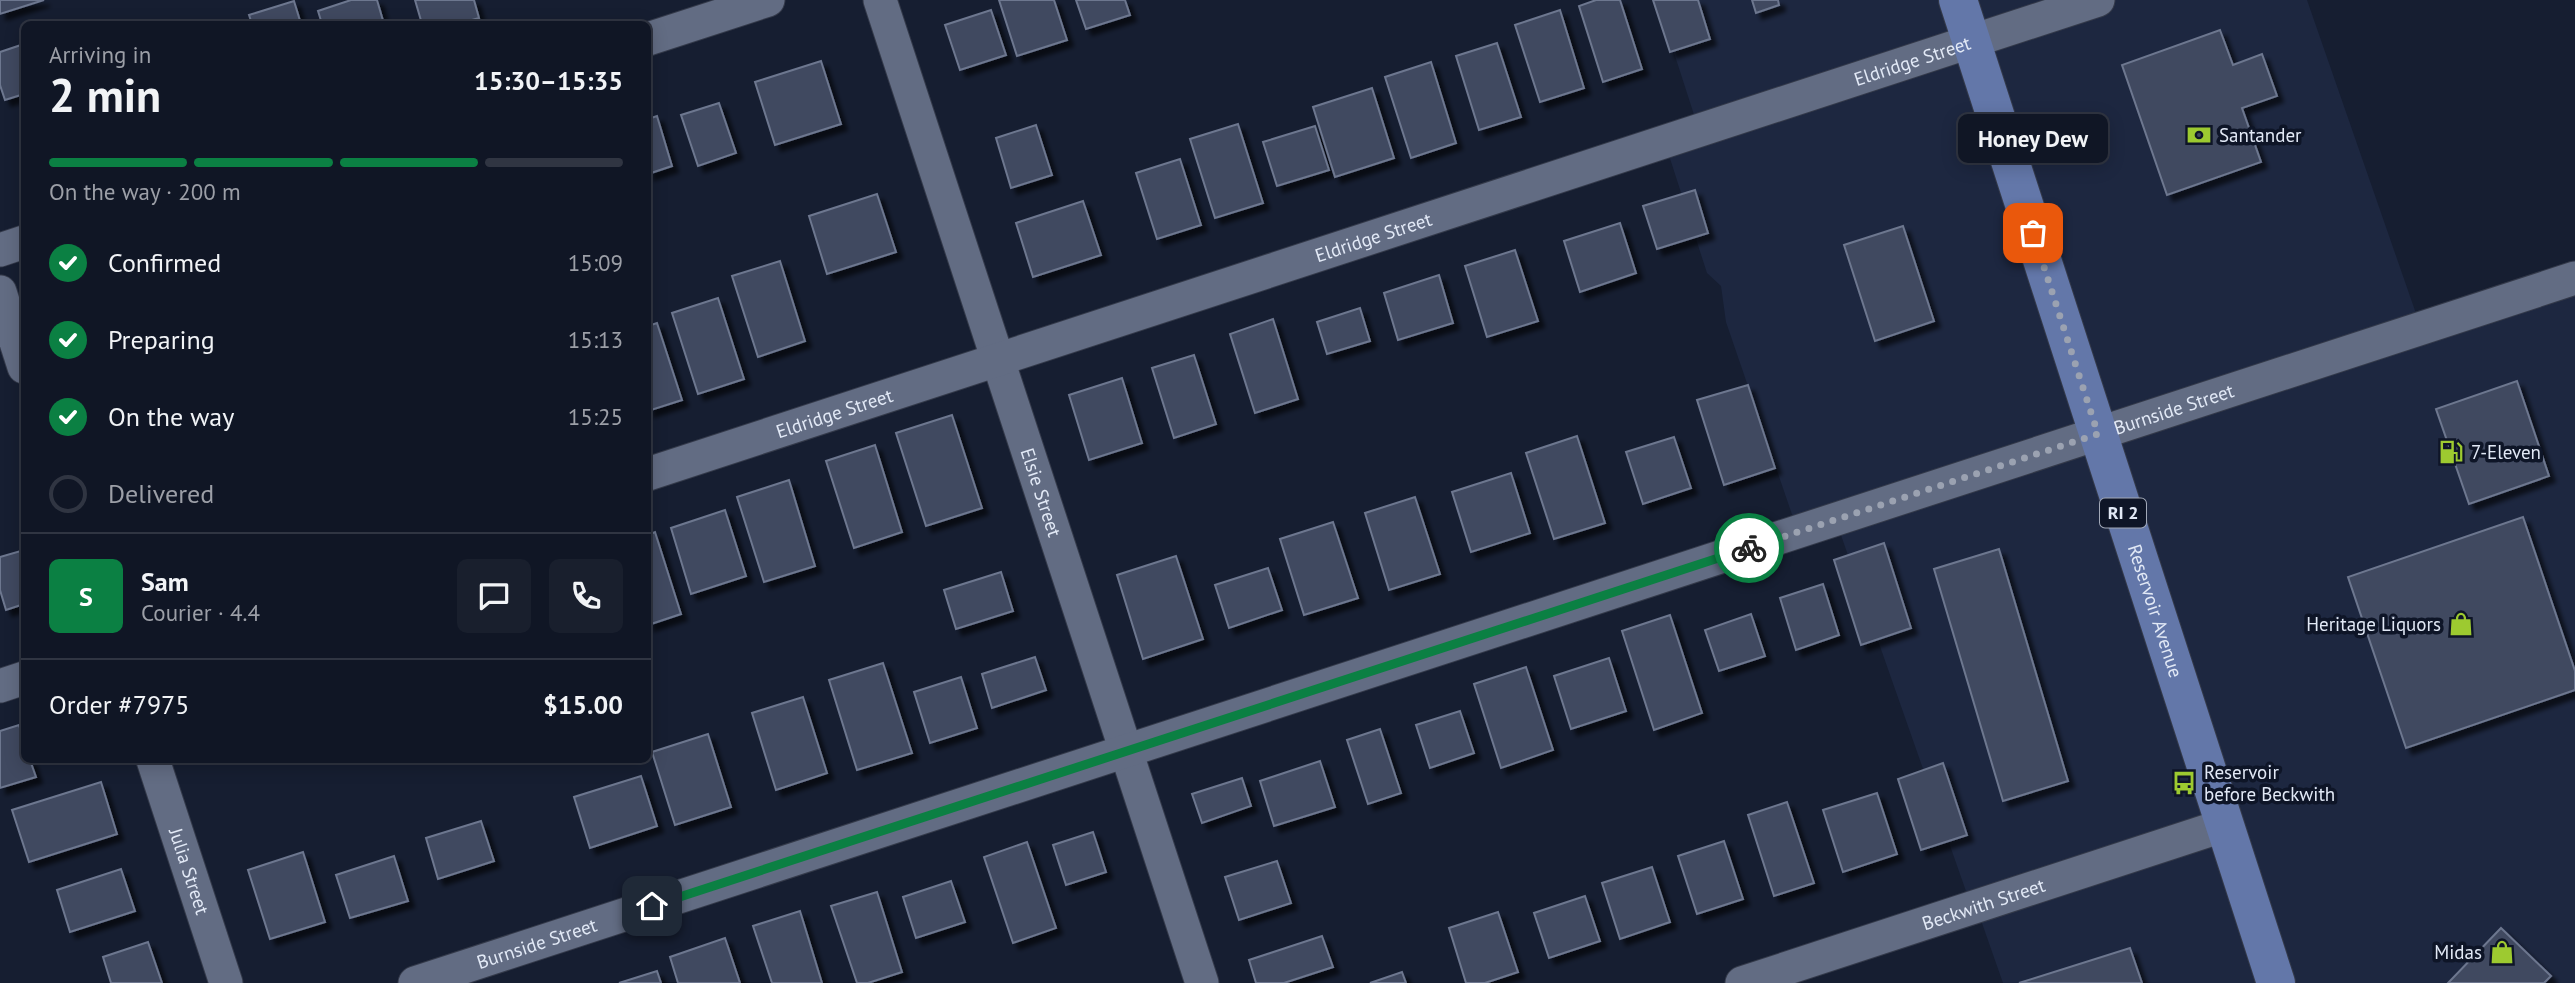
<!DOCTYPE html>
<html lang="en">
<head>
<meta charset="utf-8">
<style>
  :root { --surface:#101625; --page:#191f2d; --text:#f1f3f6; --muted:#9c9fa7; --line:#303542; --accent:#0b8043 }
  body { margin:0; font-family:"PT Sans",sans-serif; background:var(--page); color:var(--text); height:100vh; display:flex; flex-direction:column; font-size:26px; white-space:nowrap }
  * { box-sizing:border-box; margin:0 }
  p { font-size:23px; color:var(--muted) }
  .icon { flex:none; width:38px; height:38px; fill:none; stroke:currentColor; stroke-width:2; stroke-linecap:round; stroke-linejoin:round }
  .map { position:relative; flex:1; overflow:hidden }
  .drawer { position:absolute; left:21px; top:21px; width:630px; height:742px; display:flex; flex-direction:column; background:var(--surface); border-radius:10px; box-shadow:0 4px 18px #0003,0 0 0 2px var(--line) }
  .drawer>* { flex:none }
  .pin { position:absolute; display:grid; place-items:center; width:60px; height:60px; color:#fff; margin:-30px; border-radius:14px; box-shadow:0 4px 10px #0006 }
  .courier { position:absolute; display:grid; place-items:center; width:70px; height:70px; margin:-35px; border:5px solid #0b8043; border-radius:50%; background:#fff; color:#222; box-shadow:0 2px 9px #0007 }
  .bubble { position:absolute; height:49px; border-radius:10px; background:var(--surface); box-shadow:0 4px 18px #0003,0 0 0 2px var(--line); font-size:23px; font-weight:700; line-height:49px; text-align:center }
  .headline em { font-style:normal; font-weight:700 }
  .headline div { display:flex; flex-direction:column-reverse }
  .headline { display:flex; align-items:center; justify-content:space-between; height:119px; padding:0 28px }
  h1 { font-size:46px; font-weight:700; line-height:52px }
  .bar { display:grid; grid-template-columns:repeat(4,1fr); gap:10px 7px; align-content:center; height:84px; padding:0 28px }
  .bar i { height:9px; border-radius:5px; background:var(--line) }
  .bar .selected { background:var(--accent) }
  .bar p { grid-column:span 4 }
  .line { display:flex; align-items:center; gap:18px; padding:0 28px; border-top:2px solid var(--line) }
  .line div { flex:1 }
  .round { display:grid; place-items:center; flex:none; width:74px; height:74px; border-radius:10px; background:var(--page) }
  ol { padding:0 28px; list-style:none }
  li { display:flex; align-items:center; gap:21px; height:77px }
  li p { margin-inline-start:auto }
  li .icon { padding:7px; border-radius:50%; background:var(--accent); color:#fff; stroke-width:4 }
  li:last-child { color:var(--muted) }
  li i { width:38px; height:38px; border:4px solid var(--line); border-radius:50% }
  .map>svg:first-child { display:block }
</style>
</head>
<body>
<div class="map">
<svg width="2575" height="983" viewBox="0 0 2575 983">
  <defs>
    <filter id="shadow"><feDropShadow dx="6" dy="6" stdDeviation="2" flood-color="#0009"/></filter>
  </defs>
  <rect width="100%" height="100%" fill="#161e31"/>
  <!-- built -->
  <path fill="#1d2740" d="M1657 0H2307L2420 325 2575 273V983H2003L1976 906 1967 894 1836 521 1797 529 1726 322 1721 286 1707 273 1665 143 1697 124Z"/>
  <!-- building -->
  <g fill="#414a60" stroke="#6d778f" stroke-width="2" filter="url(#shadow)">
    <path d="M0 0H44L0 14Z"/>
    <path d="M351 0H377L384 24H322L318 11Z"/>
    <path d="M415 0H474L479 18 458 24H422Z"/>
    <path d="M999 0H1054L1067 40 1017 56Z"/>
    <path d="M1076 0H1125L1130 15 1086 29Z"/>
    <path d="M1596 0H1620L1642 69 1603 82 1579 6Z"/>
    <path d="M1653 0H1698L1710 39 1670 52Z"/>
    <path d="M1752 0H1778L1779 5 1756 13Z"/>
    <path d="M294 1 301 24H252L249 15Z"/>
    <path d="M991 10 1006 55 960 70 945 25Z"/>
    <path d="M1560 10 1584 88 1540 102 1515 25Z"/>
    <path d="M2220 30 2233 65 2262 54 2277 96 2242 108 2261 162 2167 195 2122 65Z"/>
    <path d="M1497 43 1521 117 1479 130 1456 56Z"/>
    <path d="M24 44V94L5 100 0 85V52Z"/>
    <path d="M821 61 841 124 775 145 755 82Z"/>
    <path d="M1431 62 1456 143 1411 158 1385 77Z"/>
    <path d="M1372 88 1394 158 1335 177 1313 107Z"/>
    <path d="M719 103 736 153 698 166 681 115Z"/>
    <path d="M657 116 672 166 648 174V119Z"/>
    <path d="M1238 124 1263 203 1215 218 1190 139Z"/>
    <path d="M1036 125 1052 175 1011 188 996 138Z"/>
    <path d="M1315 126 1329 170 1277 186 1263 142Z"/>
    <path d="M1180 159 1201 225 1157 239 1136 173Z"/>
    <path d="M1695 190 1708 233 1657 249 1643 206Z"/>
    <path d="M877 194 896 252 827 274 809 216Z"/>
    <path d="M1083 201 1101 255 1033 277 1016 223Z"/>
    <path d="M1620 223 1636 273 1580 292 1564 241Z"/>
    <path d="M1903 226 1934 321 1875 341 1844 245Z"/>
    <path d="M1515 250 1538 321 1487 337 1465 266Z"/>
    <path d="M780 261 805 341 758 357 732 276Z"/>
    <path d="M1439 275 1453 323 1398 340 1384 293Z"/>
    <path d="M718 298 744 379 698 394 672 313Z"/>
    <path d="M1360 308 1370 341 1327 354 1317 322Z"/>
    <path d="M1273 319 1298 399 1255 413 1230 334Z"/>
    <path d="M657 323 682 400 648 411V326Z"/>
    <path d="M1194 355 1216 424 1174 438 1152 368Z"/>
    <path d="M1122 378 1142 443 1089 460 1069 395Z"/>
    <path d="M2517 381 2549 476 2469 504 2436 409Z"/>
    <path d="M1748 385 1775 468 1724 485 1697 400Z"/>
    <path d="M952 415 982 508 926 526 896 433Z"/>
    <path d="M1577 436 1605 523 1554 539 1526 453Z"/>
    <path d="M1674 437 1691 488 1643 504 1626 452Z"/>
    <path d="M875 445 902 532 854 548 826 461Z"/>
    <path d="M1511 473 1530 533 1471 552 1452 492Z"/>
    <path d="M789 480 815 566 764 582 737 497Z"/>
    <path d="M1415 497 1440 574 1389 590 1365 513Z"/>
    <path d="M725 510 746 576 691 594 671 528Z"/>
    <path d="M2523 517 2575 671V690L2406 748 2348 577Z"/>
    <path d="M1333 522 1358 598 1304 615 1280 539Z"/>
    <path d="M655 532 681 614 648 625V535Z"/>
    <path d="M1884 543 1911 628 1861 645 1834 560Z"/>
    <path d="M1999 549 2068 781 2003 801 1934 569Z"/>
    <path d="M24 550V604L6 610 0 590V557Z"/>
    <path d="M1176 556 1203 639 1143 659 1117 575Z"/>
    <path d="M1268 568 1282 610 1229 628 1215 585Z"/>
    <path d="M1001 572 1013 611 956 629 944 590Z"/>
    <path d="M1823 584 1839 635 1796 650 1780 598Z"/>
    <path d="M1751 614 1765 656 1719 671 1705 630Z"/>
    <path d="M1670 615 1702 713 1654 730 1622 631Z"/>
    <path d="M1035 657 1046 690 992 708 982 674Z"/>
    <path d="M1609 658 1626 711 1571 729 1554 676Z"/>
    <path d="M883 663 912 753 857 770 829 680Z"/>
    <path d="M1526 667 1553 750 1501 768 1474 684Z"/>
    <path d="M961 677 977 728 930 743 914 692Z"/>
    <path d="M803 697 827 773 776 790 752 713Z"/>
    <path d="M1460 711 1474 753 1430 768 1416 725Z"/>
    <path d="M19 725 24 742V760H30L36 777 0 788V731Z"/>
    <path d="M1380 729 1401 793 1368 804 1347 740Z"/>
    <path d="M708 734 731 807 675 825 652 752Z"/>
    <path d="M1320 761 1335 807 1274 826 1260 781Z"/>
    <path d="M1943 763 1967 835 1921 850 1898 779Z"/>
    <path d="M641 776 657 826 590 848 574 797Z"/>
    <path d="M1242 778 1251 806 1202 823 1192 794Z"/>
    <path d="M101 782 117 834 29 862 12 810Z"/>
    <path d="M1877 793 1897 854 1843 872 1823 810Z"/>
    <path d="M1787 802 1814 883 1774 896 1748 815Z"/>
    <path d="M481 821 494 861 438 879 426 838Z"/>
    <path d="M1093 832 1106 872 1066 885 1053 845Z"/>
    <path d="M1724 841 1743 899 1697 914 1678 856Z"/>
    <path d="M1027 842 1056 928 1013 943 984 857Z"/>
    <path d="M303 852 325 922 270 939 248 870Z"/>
    <path d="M394 856 408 901 350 918 336 875Z"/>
    <path d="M1277 861 1291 903 1239 920 1225 877Z"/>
    <path d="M1652 867 1670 922 1620 939 1602 883Z"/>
    <path d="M121 869 135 911 70 932 57 890Z"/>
    <path d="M951 881 965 922 916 938 903 897Z"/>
    <path d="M877 892 902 972 868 983H857L831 906Z"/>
    <path d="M1585 896 1600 941 1549 958 1534 913Z"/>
    <path d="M800 911 822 983H772L753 926Z"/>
    <path d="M1498 912 1518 972 1485 983H1466L1449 928Z"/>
    <path d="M2501 928 2551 976 2544 983H2448Z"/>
    <path d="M1322 936 1333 967 1284 983H1256L1249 960Z"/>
    <path d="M725 938 740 983H678L670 957Z"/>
    <path d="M148 942 162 983H111L103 957Z"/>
    <path d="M2130 948 2142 983H2019Z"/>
    <path d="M657 971 661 983H619Z"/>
    <path d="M1402 972 1406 983H1370Z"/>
  </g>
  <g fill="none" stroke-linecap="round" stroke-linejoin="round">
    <!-- street casing -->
    <g stroke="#343a4a" stroke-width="35">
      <g id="street">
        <path id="s1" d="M880 0 1202 983"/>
        <path d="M648 39 768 0"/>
        <path d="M0 250 24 242"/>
        <path d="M0 292 24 367"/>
        <path id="s2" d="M648 474 2098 0"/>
        <path d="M0 686 24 678"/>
        <path id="s3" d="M153 760 226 983"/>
        <path id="s4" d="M415 983 2575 278"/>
        <path id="s5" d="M1742 983 2225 825"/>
      </g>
    </g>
    <!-- primary casing -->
    <g stroke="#343a4a" stroke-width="40">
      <g id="primary">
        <path id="s6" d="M1958 0 2276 983"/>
      </g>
    </g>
    <!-- street -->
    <use href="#street" stroke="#626c83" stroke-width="33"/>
    <!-- primary -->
    <use href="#primary" stroke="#6377a9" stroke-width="38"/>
  </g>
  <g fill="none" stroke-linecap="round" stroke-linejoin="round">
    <!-- done -->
    <path stroke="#9ba2b1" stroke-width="7" stroke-dasharray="0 12.6" d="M1749 548 2098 434 2033 233"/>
    <!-- route -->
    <path stroke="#0b8043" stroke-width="9" d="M652 906 1749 548"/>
  </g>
  <!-- icons -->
  <defs>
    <g id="bank-bare" transform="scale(1.89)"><path d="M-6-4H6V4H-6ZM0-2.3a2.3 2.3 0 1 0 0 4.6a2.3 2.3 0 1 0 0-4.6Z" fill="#9dca30" stroke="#0e1527" stroke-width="2.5" paint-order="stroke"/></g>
    <g id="fuel-bare" transform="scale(1.89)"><path d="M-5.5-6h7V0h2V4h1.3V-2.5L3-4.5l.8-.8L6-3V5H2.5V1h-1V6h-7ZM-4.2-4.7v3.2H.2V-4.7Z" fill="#9dca30" stroke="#0e1527" stroke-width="2.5" paint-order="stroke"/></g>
    <g id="shop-bare" transform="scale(1.89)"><path d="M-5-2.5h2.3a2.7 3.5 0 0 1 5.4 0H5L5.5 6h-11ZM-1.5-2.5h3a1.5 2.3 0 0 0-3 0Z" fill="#9dca30" stroke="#0e1527" stroke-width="2.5" paint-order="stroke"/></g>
    <g id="bus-bare" transform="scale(1.89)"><path d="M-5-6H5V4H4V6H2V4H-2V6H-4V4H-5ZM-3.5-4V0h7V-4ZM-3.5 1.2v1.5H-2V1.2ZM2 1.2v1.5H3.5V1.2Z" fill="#9dca30" stroke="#0e1527" stroke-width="2.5" paint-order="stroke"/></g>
  </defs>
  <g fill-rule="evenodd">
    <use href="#bank-bare" x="2199" y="135"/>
    <use href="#fuel-bare" x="2451" y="452"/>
    <use href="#shop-bare" x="2461" y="624"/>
    <use href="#bus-bare" x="2184" y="783"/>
    <use href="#shop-bare" x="2502" y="952"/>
  </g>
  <g text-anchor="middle" stroke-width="7" stroke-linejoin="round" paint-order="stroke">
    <!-- shield labels -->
    <rect fill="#0e1527" stroke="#a2a9b8" stroke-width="2" x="2100" y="498.5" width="46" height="29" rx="5"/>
    <g font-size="18" font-weight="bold" fill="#e2e9f6">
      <text x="2123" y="519">RI 2</text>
    </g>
    <!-- street labels -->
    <g font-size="19" fill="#e2e9f6" stroke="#0e1527">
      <text dy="7" stroke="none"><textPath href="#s2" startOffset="1330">Eldridge Street</textPath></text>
      <text dy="7" stroke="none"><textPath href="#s2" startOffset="763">Eldridge Street</textPath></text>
      <text dy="7" stroke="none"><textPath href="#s4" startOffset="1850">Burnside Street</textPath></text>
      <text dy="7" stroke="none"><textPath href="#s2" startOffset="196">Eldridge Street</textPath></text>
      <text dy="7" stroke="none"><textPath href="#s1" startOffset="518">Elsie Street</textPath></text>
      <text dy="7" stroke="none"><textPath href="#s6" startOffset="642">Reservoir Avenue</textPath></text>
      <text dy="7" stroke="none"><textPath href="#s3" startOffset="117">Julia Street</textPath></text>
      <text dy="7" stroke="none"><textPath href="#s5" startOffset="254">Beckwith Street</textPath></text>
      <text dy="7" stroke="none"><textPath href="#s4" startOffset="128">Burnside Street</textPath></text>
    </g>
    <!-- poi labels -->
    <g font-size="19" fill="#e2e9f6" stroke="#0e1527" text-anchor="start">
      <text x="2219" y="142">Santander</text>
      <text x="2471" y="459">7-Eleven</text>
      <text x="2441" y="631" text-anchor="end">Heritage Liquors</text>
      <text x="2204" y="779">Reservoir<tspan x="2204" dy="22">before Beckwith</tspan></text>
      <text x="2482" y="959" text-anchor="end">Midas</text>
    </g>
  </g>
</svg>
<div class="pin" style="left:2033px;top:233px;background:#ea580c"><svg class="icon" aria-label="bag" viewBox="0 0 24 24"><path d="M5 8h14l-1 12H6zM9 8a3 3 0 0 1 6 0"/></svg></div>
<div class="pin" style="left:652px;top:906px;background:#1f2937"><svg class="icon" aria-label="home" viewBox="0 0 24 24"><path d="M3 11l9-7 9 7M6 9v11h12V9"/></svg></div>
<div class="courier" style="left:1749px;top:548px"><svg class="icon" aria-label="bike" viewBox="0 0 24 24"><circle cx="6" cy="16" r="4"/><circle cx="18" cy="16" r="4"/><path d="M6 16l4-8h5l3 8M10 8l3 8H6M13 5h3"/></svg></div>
<div class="bubble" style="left:1958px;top:114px;width:150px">Honey Dew</div>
<section class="drawer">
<div class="headline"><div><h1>2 min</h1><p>Arriving in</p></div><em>15:30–15:35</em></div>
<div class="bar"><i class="selected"></i><i class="selected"></i><i class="selected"></i><i></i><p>On the way · 200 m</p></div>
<ol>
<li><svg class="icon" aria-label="check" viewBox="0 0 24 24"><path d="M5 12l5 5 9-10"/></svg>Confirmed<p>15:09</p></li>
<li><svg class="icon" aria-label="check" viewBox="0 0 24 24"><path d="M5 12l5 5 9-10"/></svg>Preparing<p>15:13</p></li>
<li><svg class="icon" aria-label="check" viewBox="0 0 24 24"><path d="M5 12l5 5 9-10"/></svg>On the way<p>15:25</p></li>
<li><i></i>Delivered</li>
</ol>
<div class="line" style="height:126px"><b class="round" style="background:var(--accent);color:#fff">S</b><div><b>Sam</b><p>Courier · 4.4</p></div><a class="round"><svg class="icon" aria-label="chat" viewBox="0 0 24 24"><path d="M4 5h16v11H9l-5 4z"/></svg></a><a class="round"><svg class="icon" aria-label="phone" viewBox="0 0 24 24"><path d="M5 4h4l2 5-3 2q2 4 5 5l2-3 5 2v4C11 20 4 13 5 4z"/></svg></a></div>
<div class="line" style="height:91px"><div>Order #7975</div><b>$15.00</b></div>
</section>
</div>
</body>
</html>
